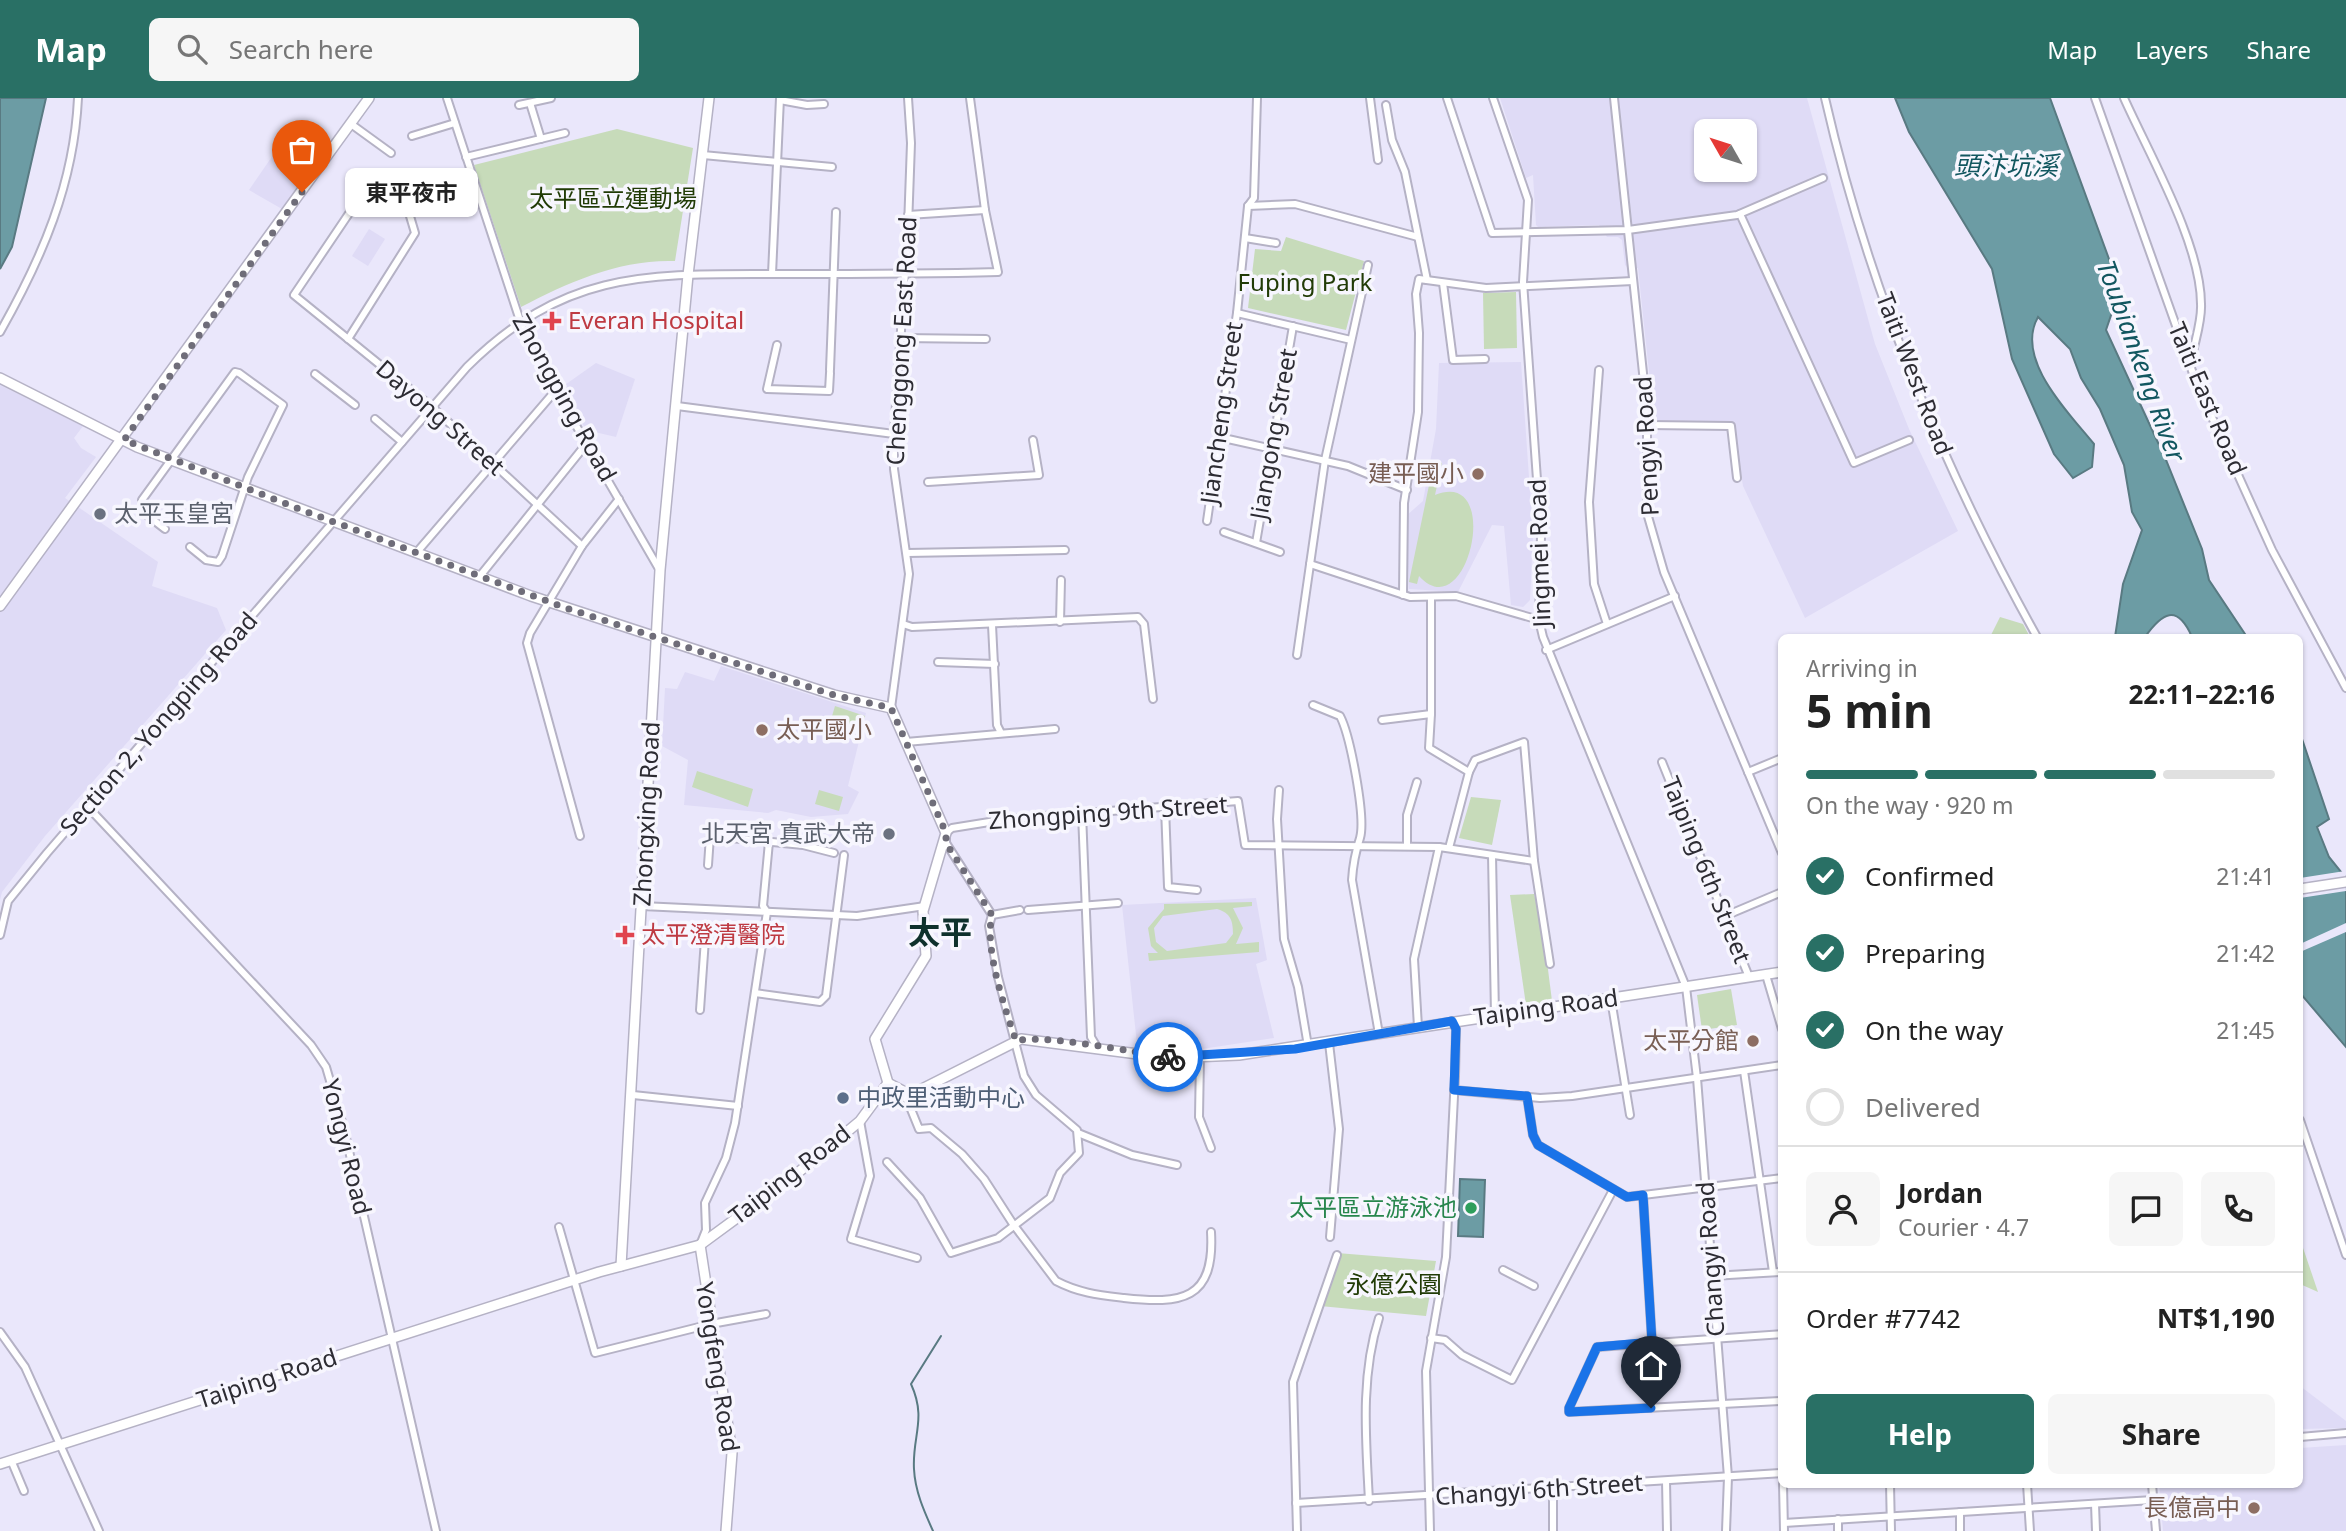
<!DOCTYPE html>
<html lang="en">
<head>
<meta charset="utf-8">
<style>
  :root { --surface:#fff; --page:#f6f6f6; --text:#222; --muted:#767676; --line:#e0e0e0; --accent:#297065 }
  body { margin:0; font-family:"Noto Sans","Noto Sans TC",sans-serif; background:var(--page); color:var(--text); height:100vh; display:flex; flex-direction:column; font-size:26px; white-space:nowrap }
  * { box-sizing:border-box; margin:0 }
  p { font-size:23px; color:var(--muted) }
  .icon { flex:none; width:38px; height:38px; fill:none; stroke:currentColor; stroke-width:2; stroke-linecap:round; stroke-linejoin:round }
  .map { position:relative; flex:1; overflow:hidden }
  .sheet { position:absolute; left:1778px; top:536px; width:525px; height:854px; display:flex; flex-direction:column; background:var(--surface); border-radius:10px; box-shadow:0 2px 5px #0004 }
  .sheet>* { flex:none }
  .needle { width:46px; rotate:309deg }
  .controls { position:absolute; left:1694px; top:21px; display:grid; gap:14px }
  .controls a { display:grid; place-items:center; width:63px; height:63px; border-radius:10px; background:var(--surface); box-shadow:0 2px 5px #0004; font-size:35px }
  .pin { position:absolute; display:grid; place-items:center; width:60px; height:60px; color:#fff; margin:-72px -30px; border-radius:50% 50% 50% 0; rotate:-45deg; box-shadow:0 0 7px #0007 }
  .pin .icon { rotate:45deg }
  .courier { position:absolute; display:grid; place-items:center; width:70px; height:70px; margin:-35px; border:5px solid #1a73e8; border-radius:50%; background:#fff; color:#222; box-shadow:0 2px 9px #0007 }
  .bubble { position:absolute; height:49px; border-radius:10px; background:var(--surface); box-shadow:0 2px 5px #0004; font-size:23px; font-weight:700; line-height:49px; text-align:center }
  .summary em { font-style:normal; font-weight:700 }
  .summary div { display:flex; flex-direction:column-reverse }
  .summary { display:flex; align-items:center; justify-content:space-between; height:119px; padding:0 28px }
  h1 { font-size:46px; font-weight:700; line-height:52px }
  .bar { display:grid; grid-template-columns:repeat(4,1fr); gap:10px 7px; align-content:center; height:84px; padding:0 28px }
  .bar i { height:9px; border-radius:5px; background:var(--line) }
  .bar .active { background:var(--accent) }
  .bar p { grid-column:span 4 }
  .line { display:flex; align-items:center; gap:18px; padding:0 28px; border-top:2px solid var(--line) }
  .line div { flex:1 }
  .round { display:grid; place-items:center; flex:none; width:74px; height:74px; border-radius:10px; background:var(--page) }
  ol { padding:0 28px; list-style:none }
  li { display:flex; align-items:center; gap:21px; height:77px }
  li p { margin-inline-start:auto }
  li .icon { padding:7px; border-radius:50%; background:var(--accent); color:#fff; stroke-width:4 }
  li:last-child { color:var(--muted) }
  li i { width:38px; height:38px; border:4px solid var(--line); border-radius:50% }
  .action { display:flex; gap:14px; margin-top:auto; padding:14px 28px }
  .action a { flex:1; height:80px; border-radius:10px; background:var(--accent); color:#fff; font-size:28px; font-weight:700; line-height:80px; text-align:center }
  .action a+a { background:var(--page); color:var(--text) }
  header { display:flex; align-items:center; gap:42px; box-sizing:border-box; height:98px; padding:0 35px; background:var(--accent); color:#fff }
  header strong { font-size:33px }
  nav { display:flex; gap:38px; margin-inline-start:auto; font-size:24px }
  .search { width:490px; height:63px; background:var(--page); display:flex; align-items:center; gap:18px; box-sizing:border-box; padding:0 24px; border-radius:10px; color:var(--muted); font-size:26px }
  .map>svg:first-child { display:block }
</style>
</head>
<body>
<header>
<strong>Map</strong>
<div class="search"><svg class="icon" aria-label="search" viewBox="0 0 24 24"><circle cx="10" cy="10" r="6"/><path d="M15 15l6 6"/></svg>Search here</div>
<nav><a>Map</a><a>Layers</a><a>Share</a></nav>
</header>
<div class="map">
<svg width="2346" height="1433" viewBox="0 0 2346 1433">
  <rect width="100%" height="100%" fill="#eae7fb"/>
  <!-- built -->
  <g fill="#dfdbf6" fill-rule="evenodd">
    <path d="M1500 0H1807L1875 246 1909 331 1958 433 1805 520 1743 388 1734 331 1655 330 1638 170 1631 173 1625 167 1622 142 1618 139H1607L1599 127 1538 129 1536 127 1533 77 1526 80ZM1706 33H1745V72H1706Z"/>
    <path d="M293 28 325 50 282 111 249 92Z"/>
    <path d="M369 131 385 141 368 168 352 158Z"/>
    <path d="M1521 264 1533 437 1530 502 1523 509 1511 507 1504 428 1492 427 1458 494 1409 491 1406 418 1423 403 1436 331 1439 265Z"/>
    <path d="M596 265 635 281 616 339 586 332 562 289Z"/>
    <path d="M0 287 83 328 74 340 81 350 96 359 65 400 158 464 152 488 217 510 226 532 45 738 2 794 0 802Z"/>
    <path d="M721 568 866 615 848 688 859 694 848 716 811 719 776 712 768 715 684 707 688 662 662 648 665 590 677 591 685 574 714 583Z"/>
    <path d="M1256 800 1267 862 1256 866 1274 940 1202 951 1137 946 1122 807Z"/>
    <path d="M2300 1288 2346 1323V1330L2300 1331Z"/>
    <path d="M2346 1347V1433H2163L2159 1386H2300V1350Z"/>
  </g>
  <!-- green -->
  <g fill="#c7dbba" fill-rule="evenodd">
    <path d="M617 31 693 50 675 163C621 161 568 184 521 209L474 67Z"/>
    <path d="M1286 139 1364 163 1346 232 1248 210 1255 151 1281 153Z"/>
    <path d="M1516 194 1517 250 1484 251 1483 195Z"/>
    <path d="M1434 363 1442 365 1435 397C1504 369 1468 532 1419 478L1417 486 1409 484Z"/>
    <path d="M2000 519 2023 526 2030 539H1990Z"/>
    <path d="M835 608 865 618 859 635 830 625Z"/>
    <path d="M697 673 753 691 748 709 692 689Z"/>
    <path d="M819 692 843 699 839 713 815 706Z"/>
    <path d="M1471 699 1501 702 1492 747 1459 740Z"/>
    <path d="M1534 796 1544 840 1552 903 1526 907 1510 797Z"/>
    <path d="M1252 804V808L1233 810 1243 830 1236 846 1259 844V854L1149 863 1148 855H1158L1151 848 1148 830 1164 811V806ZM1217 811C1231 815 1233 823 1233 836L1226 845 1167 853 1156 844 1154 830 1163 818Z"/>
    <path d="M1731 891 1737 927 1702 932 1697 897Z"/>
    <path d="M2300 1141 2318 1194 2300 1186Z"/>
    <path d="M1337 1155 1436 1163 1426 1218 1320 1208Z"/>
  </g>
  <!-- water -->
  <g fill="#6c9ca4" stroke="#597a82" stroke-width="2">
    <path d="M0 0H46L12 149 0 171Z"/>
    <path d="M1895 0H2050L2120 191 2106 232 2166 362 2202 451 2209 482 2247 539H2192C2177 505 2162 515 2145 539H2115L2123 486 2142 432 2132 414 2124 367 2100 311 2081 280 2070 251 2038 219C2014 261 2069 315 2094 346L2092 369 2073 380 2054 356 2012 261 1992 171 1909 34Z"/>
    <path d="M2300 635 2329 721 2317 729 2329 759 2346 780V949L2300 895Z"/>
    <path d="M1460 1081 1485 1082 1483 1139 1458 1138Z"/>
  </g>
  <!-- pier -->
  <g fill="#eae7fb">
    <path d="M2345 773 2346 793 2300 800V780Z"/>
    <path d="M2346 825V834L2300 854V846Z"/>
  </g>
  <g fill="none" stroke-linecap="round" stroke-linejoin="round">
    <!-- stream -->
    <path stroke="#597a82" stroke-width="2" d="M933 1433C924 1413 915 1393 914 1371 912 1338 927 1321 911 1286L941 1238"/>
    <!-- street casing -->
    <g stroke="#b5b2c5" stroke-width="10">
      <g id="street">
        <path d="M447 0 526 241 659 471"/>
        <path d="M1370 0 1378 62"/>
        <path d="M1447 0 1492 135 1628 132 1737 117 1823 80"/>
        <path d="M1493 0 1528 102 1523 184 1541 438 1539 522 1543 539 1686 889 1697 980 1728 1379 1726 1433"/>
        <path d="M1614 0 1647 313V415L1664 474 1782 755"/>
        <path d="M1825 0C1868 189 1943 370 2037 539"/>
        <path d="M2095 0 2196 284 2272 452 2346 590"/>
        <path d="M2124 0C2149 56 2201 146 2201 206 2202 223 2195 242 2192 259"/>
        <path d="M780 2 807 7 824 6"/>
        <path d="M530 5 541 41"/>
        <path d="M519 7 551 0"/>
        <path d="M1386 7 1392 42 1405 74 1427 182"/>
        <path d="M351 26 391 55"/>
        <path d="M412 38 455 25"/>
        <path d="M703 57 832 69"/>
        <path d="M466 59 565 35"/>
        <path d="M471 76 365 110 352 111 294 197 432 309 582 448"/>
        <path d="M1248 108 1295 106 1418 139"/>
        <path d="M1740 116 1854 365 1909 342"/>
        <path d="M908 117 985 112"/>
        <path d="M1245 140 1276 145"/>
        <path d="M772 176 780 0"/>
        <path d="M1443 185 1453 262 1485 261"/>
        <path d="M1237 215 1351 242"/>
        <path d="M0 234C42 160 74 86 78 0"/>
        <path d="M901 240 986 241"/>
        <path d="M348 241 415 135 404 98"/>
        <path d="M777 247 767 291 829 293 830 275"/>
        <path d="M830 272 836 114"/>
        <path d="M1599 272 1589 404 1594 486 1607 526"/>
        <path d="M315 276 355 307"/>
        <path d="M677 308 894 336"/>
        <path d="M375 321 402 344"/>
        <path d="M1648 327 1731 328 1737 380"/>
        <path d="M1219 339 1348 368 1407 392"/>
        <path d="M928 384 1039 377 1033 342"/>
        <path d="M1207 423 1237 215 1248 108 1254 100 1257 0"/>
        <path d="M165 431 143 414 142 402 235 274 239 275 283 307 248 379 222 458 218 464 206 462 190 449"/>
        <path d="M1224 434 1280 454"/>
        <path d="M1256 445 1293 228"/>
        <path d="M417 454 556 292"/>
        <path d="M907 455 1065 452"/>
        <path d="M1310 466 1410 499 1456 498 1539 522"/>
        <path d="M480 478 587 345"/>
        <path d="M1403 497 1404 405 1418 314 1419 235 1416 196 1419 181 1486 190 1633 183"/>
        <path d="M1060 524 1061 482"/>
        <path d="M903 526 912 529 1138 519 1144 526 1153 601"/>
        <path d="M992 527 997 627 1001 635"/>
        <path d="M1546 552 1675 498"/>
        <path d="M1297 557 1325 362 1368 167"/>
        <path d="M938 564 995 566"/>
        <path d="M1313 607 1340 618C1350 637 1366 719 1360 740 1355 755 1353 766 1352 782L1379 936"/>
        <path d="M891 610 909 476 894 371V336L908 129 911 45 908 0"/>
        <path d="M1431 616V499"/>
        <path d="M1382 622 1431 616 1429 650 1469 674"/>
        <path d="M906 644 1055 631"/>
        <path d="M1662 664 1749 879"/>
        <path d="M1748 674 1782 660"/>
        <path d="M1279 692 1277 721 1284 841 1298 889 1308 948"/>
        <path d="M88 709 311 947 326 969 344 1031 436 1433"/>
        <path d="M1165 709 1168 789 1197 792"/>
        <path d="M1082 715 1091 939 1097 949"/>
        <path d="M580 738 527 545 530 535 582 448 619 401"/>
        <path d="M1407 748V717L1417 684"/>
        <path d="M1449 750 1469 674 1475 662 1524 644 1534 763 1550 866"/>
        <path d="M1492 757 1495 917"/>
        <path d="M708 767 710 738 803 747 834 755"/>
        <path d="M642 808 857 818 925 808"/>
        <path d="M1028 812 1118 805"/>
        <path d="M992 817 1020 812"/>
        <path d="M1725 818 1782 794"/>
        <path d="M0 837 8 803 47 755 467 269C566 171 649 176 780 176 853 176 926 176 998 174L985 112 970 0"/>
        <path d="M1766 877 1782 931"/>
        <path d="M755 895 820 904 826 898 844 757"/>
        <path d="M1611 901 1630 1017"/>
        <path d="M700 912 705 841"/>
        <path d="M1418 929 1414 861 1439 749"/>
        <path d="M1329 945 1339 1031 1330 1139"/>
        <path d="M1200 959 1199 1019 1211 1050"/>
        <path d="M1744 973 1773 1174"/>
        <path d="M1454 992 1540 1000 1572 998 1782 967"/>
        <path d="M633 997 738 1008"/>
        <path d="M1527 998 1533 1037 1538 1047 1627 1099 1782 1080"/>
        <path d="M906 999 919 1031 931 1030 962 1056 984 1081 1013 1126 1056 1183C1079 1195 1099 1197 1124 1200 1181 1206 1215 1203 1211 1134"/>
        <path d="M2300 1022 2346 1157"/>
        <path d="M860 1023 870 1078 851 1141 917 1160"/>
        <path d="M1078 1035 1132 1057 1177 1067"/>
        <path d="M887 1064 920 1100 951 1155 998 1140 1050 1100 1060 1075 1079 1055 1077 1032 1036 997 1024 978 998 879 989 828 992 817 946 745V735L952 730 1008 721 1238 703 1245 747 1439 749 1534 763"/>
        <path d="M1643 1097 1652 1244"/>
        <path d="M559 1129 595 1255 711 1226 766 1216"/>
        <path d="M700 1147 706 1132 705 1105 726 1060 735 1025 767 814 763 808 769 744"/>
        <path d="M1503 1172 1534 1188"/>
        <path d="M1712 1178 1782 1174"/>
        <path d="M0 1234 25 1269 99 1433"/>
        <path d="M1782 1236 1597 1249 1569 1310V1314L1782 1303"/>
        <path d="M1431 1240 1445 1242 1462 1257 1512 1282 1613 1092"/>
        <path d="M2300 1339 2346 1335"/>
        <path d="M11 1362 24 1393"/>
        <path d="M1666 1383 1667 1433"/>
        <path d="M1783 1386 1784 1433"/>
        <path d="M1890 1386 1891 1433"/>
        <path d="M2027 1386 2030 1433"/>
        <path d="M2152 1386 2156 1433"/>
        <path d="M1553 1390V1433"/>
        <path d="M1369 1403C1366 1342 1360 1279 1379 1220"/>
        <path d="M1296 1405 1782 1375"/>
        <path d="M2095 1406 2096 1433"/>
        <path d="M1960 1414V1433"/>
        <path d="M1838 1421V1433"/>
        <path d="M1784 1425 2153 1402"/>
        <path d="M1297 1433 1293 1284 1337 1157"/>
        <path d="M1430 1433 1426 1273 1446 1159 1455 978 1456 931 1452 923"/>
      </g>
    </g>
    <!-- secondary casing -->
    <g stroke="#b5b2c5" stroke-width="12">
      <g id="secondary">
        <path d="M0 280 137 349 531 498 834 597 891 610 946 735 923 813 926 858 875 941 888 985"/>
        <path d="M0 508 369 0"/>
        <path d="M2300 791 2346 784"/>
        <path d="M888 985 903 993 906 999 1021 941 1169 960 1239 957 1782 874"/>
        <path d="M700 1147 732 1355 726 1433"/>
        <path d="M621 1168 660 472 688 177 709 0"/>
        <path d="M0 1366 599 1174 700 1147 794 1078 860 1023 888 985"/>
      </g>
    </g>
    <!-- street -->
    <use href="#street" stroke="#fff" stroke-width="6"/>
    <!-- secondary -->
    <use href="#secondary" stroke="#fff" stroke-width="9"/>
  </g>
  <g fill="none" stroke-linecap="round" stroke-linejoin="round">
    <!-- done -->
    <path stroke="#6f6d79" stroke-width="7" stroke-dasharray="0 12.6" d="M302 94 124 342 307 414 566 510 834 597 891 610 946 735V745L992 817C984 851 1005 910 1016 943 1039 935 1139 955 1168 959"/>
    <!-- route -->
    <path stroke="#1a73e8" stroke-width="9" d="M1168 959 1295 951 1452 923 1456 931 1454 992 1527 998 1533 1037 1538 1047 1627 1099 1643 1097 1652 1244 1597 1249 1569 1310V1314L1651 1310"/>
  </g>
  <!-- markers -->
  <g fill="#e0444e" stroke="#f7f6fe" stroke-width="2.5">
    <path d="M548.5 212.5h7v7h7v7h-7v7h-7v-7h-7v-7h7z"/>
    <path d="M621.5 826.5h7v7h7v7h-7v7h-7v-7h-7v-7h7z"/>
  </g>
  <g fill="#8d6e63" stroke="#f7f6fe" stroke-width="2.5">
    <circle cx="1478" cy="376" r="7"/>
    <circle cx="762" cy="632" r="7"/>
    <circle cx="1753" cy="943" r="7"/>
    <circle cx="2254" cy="1410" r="7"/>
  </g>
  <g fill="#6b7280" stroke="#f7f6fe" stroke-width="2.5">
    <circle cx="100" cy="416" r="7"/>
    <circle cx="889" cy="736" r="7"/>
  </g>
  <circle fill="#5c6f8a" stroke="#f7f6fe" stroke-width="2.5" cx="843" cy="1000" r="7"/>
  <circle fill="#2e9e5b" stroke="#f7f6fe" stroke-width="2.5" cx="1471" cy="1110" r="7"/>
  <g text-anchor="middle" stroke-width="7" stroke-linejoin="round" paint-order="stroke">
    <!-- park labels -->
    <g font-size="24" fill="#213b06" stroke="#f7f6fe">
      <text x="613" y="109">太平區立運動場</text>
      <text x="1305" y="193">Fuping Park</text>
      <text x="1394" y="1195">永億公園</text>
    </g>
    <!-- health labels -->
    <g font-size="24" fill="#be3a42" stroke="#f7f6fe" text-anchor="start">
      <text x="568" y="231">Everan Hospital</text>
      <text x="641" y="845">太平澄清醫院</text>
    </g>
    <!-- street labels -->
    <g font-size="24" fill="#2d2c33" stroke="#f7f6fe">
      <text transform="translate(902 243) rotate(-87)" y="8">Chenggong East Road</text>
      <text transform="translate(1914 276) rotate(69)" y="8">Taiti West Road</text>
      <text transform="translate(564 300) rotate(61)" y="8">Zhongping Road</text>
      <text transform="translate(2207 301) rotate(67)" y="8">Taiti East Road</text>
      <text transform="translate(1222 315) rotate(-82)" y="8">Jiancheng Street</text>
      <text transform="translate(440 320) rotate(41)" y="8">Dayong Street</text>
      <text transform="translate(1274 336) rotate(-80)" y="8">Jiangong Street</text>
      <text transform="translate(1647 348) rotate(-93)" y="8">Pengyi Road</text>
      <text transform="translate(1540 455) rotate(-92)" y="8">Jingmei Road</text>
      <text transform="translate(159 626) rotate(-49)" y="8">Section 2, Yongping Road</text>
      <text transform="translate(1108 715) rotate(-4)" y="8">Zhongping 9th Street</text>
      <text transform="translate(647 716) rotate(-87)" y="8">Zhongxing Road</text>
      <text transform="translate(1706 772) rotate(68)" y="8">Taiping 6th Street</text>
      <text transform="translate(1546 910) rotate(-8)" y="8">Taiping Road</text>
      <text transform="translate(346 1049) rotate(76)" y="8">Yongyi Road</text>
      <text transform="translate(790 1077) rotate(-38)" y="8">Taiping Road</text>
      <text transform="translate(1711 1161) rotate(-94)" y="8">Changyi Road</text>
      <text transform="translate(717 1269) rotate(81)" y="8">Yongfeng Road</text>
      <text transform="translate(267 1281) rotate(-18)" y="8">Taiping Road</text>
      <text transform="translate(1539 1392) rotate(-4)" y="8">Changyi 6th Street</text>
    </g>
    <!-- education labels -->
    <g font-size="24" fill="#785e54" stroke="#f7f6fe" text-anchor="end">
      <text x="1464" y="384">建平國小</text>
      <text x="776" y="640" text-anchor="start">太平國小</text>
      <text x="1739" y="951">太平分館</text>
      <text x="2240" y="1418">長億高中</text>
    </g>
    <!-- worship labels -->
    <g font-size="24" fill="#5b616d" stroke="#f7f6fe" text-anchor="start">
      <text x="114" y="424">太平玉皇宮</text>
      <text x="875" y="744" text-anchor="end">北天宮 真武大帝</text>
    </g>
    <!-- service labels -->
    <g font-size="24" fill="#4e5e75" stroke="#f7f6fe" text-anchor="start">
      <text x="857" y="1008">中政里活動中心</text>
    </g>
    <!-- leisure labels -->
    <g font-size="24" fill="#27864d" stroke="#f7f6fe" text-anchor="end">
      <text x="1457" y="1118">太平區立游泳池</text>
    </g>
    <!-- water labels -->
    <g font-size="26" font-style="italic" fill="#125760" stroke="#f7f6fe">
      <text x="2006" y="77">頭汴坑溪</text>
      <text transform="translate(2141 263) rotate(70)" y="9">Toubiankeng River</text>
    </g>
    <!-- district labels -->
    <g font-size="32" font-weight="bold" fill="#0f312c" stroke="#f7f6fe">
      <text x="940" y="846">太平</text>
    </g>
  </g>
</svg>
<div class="controls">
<a><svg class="needle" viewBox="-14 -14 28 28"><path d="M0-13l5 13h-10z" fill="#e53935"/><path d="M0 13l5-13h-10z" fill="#767676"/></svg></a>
</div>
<div class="pin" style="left:302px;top:94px;background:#ea580c"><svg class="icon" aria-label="bag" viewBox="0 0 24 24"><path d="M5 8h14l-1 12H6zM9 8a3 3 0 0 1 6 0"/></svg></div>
<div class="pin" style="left:1651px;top:1310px;background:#1f2937"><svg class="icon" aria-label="home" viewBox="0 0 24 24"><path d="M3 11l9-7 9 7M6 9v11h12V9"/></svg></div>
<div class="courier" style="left:1168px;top:959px"><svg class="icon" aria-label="bike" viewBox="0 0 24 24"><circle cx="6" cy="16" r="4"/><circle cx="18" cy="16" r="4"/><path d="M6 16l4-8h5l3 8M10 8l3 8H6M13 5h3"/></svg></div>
<div class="bubble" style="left:345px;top:70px;width:133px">東平夜市</div>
<section class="sheet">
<div class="summary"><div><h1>5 min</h1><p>Arriving in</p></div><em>22:11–22:16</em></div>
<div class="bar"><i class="active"></i><i class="active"></i><i class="active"></i><i></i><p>On the way · 920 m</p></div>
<ol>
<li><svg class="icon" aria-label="check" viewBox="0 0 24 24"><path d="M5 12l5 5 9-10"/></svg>Confirmed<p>21:41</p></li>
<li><svg class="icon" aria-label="check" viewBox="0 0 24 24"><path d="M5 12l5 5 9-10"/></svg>Preparing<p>21:42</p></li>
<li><svg class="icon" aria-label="check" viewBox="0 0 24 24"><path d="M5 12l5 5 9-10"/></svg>On the way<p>21:45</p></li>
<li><i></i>Delivered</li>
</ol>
<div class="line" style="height:126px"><a class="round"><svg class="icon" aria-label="person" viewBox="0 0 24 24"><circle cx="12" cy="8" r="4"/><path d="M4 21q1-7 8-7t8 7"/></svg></a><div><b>Jordan</b><p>Courier · 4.7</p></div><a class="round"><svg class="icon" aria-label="chat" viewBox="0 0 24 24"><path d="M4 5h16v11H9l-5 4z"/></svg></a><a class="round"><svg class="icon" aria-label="phone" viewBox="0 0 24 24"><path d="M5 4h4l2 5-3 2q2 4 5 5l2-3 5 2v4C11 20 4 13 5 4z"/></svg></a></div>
<div class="line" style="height:91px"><div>Order #7742</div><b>NT$1,190</b></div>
<div class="action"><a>Help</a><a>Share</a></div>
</section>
</div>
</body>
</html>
